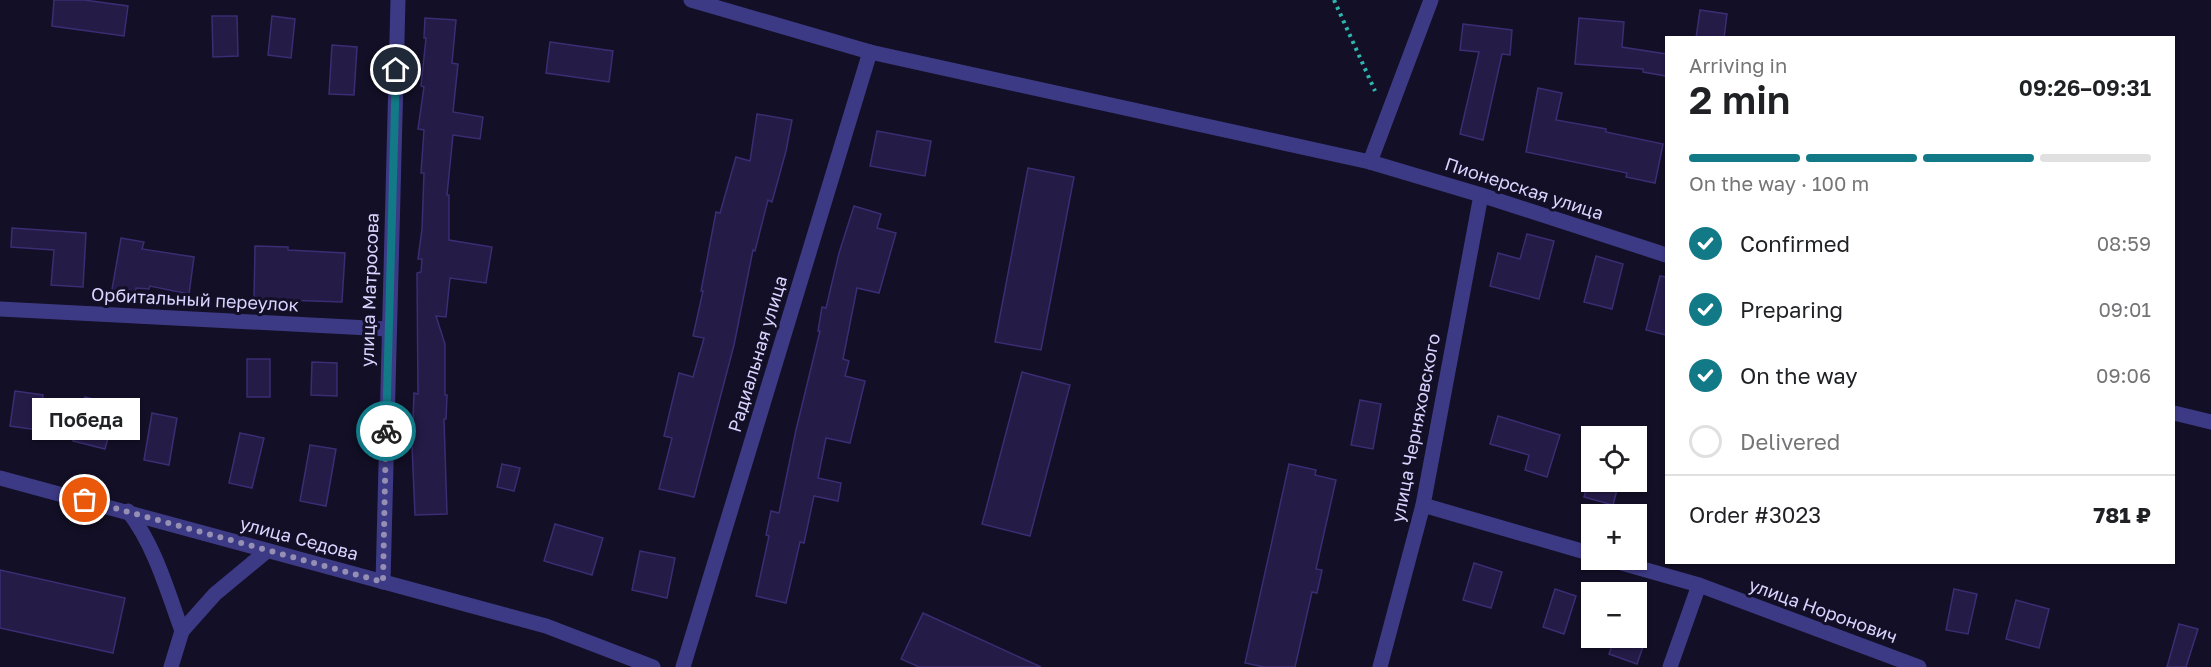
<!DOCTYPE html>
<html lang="en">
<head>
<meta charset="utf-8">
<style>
  :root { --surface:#fff; --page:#f6f6f6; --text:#202124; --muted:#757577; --line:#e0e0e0; --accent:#127987 }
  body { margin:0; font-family:"Golos Text",sans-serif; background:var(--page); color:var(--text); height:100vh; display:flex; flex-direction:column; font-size:22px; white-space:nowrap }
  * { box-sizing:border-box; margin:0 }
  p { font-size:20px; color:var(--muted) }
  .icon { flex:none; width:33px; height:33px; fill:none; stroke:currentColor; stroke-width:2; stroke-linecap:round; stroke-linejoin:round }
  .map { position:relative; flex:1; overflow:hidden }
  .details { position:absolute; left:1665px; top:36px; width:510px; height:528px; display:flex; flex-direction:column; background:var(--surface); border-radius:0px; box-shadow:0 2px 4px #0004 }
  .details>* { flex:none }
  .buttons { position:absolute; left:1581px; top:426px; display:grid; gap:12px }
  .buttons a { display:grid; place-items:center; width:66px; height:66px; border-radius:0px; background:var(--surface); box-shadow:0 2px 4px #0004; font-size:30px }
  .pin { position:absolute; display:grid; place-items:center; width:51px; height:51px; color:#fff; margin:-26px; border:3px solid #fff; border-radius:50%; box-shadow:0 2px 6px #0007 }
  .courier { position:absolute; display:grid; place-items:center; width:60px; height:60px; margin:-30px; border:4px solid #127987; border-radius:50%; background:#fff; color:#222; box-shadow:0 2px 8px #0007 }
  .bubble { position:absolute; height:42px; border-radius:0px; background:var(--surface); box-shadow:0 2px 4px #0004; font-size:20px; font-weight:600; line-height:42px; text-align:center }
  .headline em { font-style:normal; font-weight:600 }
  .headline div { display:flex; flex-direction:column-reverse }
  .headline { display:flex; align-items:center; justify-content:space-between; height:102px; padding:0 24px }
  h1 { font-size:39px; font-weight:600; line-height:45px }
  .bar { display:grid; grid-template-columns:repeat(4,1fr); gap:9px 6px; align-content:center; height:72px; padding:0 24px }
  .bar i { height:8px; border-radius:4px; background:var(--line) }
  .bar .selected { background:var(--accent) }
  .bar p { grid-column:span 4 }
  .line { display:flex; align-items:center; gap:15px; padding:0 24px; border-top:2px solid var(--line) }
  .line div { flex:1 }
  ol { padding:0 24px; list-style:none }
  li { display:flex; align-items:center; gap:18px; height:66px }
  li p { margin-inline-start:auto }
  li .icon { padding:6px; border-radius:50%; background:var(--accent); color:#fff; stroke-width:4 }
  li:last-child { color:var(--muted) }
  li i { width:33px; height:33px; border:3px solid var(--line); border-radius:50% }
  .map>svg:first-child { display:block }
</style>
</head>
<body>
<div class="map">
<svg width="2211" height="667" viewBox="0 0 2211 667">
  <rect width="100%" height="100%" fill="#130f26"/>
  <!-- building -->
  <g fill="#241b47" stroke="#3b2d73" stroke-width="1.5">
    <path d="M54 0H84L128 6 124 36 52 26Z"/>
    <path d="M1700 10 1727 14 1724 38H1696Z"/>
    <path d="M212 16H237L238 56 213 57Z"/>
    <path d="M272 16 295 19 291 58 268 55Z"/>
    <path d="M425 18 456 20 452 63 458 64 453 112 483 117 480 139 453 135 447 195H449V240L492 247 486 283 450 278 446 317 436 316 445 344V395H447L446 419H444L447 514 415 515 412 446 414 393 418 394 417 273 421 272 422 259H418L422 229 424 173H421L424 130 418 129 424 87 421 86 426 38H424Z"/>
    <path d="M1579 18 1624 22 1622 47 1666 54V76L1643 72V69L1575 64Z"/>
    <path d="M1463 24 1512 30 1510 55 1502 54 1483 140 1460 134 1479 52 1460 50Z"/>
    <path d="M550 42 613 51 609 82 546 73Z"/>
    <path d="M332 45 357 47 354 95 329 94Z"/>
    <path d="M1538 88 1562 93 1556 120 1606 129V132L1663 144 1655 183 1626 177 1627 173 1526 152Z"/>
    <path d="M757 114 792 120 786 151 772 202 768 200 755 251 753 250 734 345 694 497 659 489 672 438 664 436 679 373 693 377 704 338 693 336 703 291H701L716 212 720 213 736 157 750 161Z"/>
    <path d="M877 131 931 141 925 176 870 166Z"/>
    <path d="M1028 168 1074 177 1041 350 995 342Z"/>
    <path d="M854 206 881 214 877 228 896 233 879 293 857 288 843 359 849 361 845 376 865 381 850 443 826 438 818 478 841 483 838 501 814 496 804 543 800 542 786 603 756 596 769 536 766 535 771 511 779 513 796 430 820 331H818L822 307 826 308 839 253Z"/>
    <path d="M12 228 86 233 83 287 51 285 54 250 11 247Z"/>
    <path d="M1527 234 1554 241 1539 299 1490 286 1498 253 1520 259Z"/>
    <path d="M121 238 144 242 142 249 194 257 189 294 150 286 149 289 136 288 134 298 111 295Z"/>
    <path d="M255 246 288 247V250L345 253 342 302 254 299Z"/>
    <path d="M1596 256 1623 264 1612 309 1584 302Z"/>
    <path d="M1660 276 1666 277V335L1646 330Z"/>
    <rect x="247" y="359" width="23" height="38"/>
    <path d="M312 362 337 363V396L311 395Z"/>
    <path d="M1022 372 1070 385 1030 536 982 524Z"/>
    <path d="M15 391 43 395 38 430 10 426Z"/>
    <path d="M85 397 117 405 105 449 73 441Z"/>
    <path d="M1360 400 1381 404 1373 449 1351 445Z"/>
    <path d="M152 413 177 418 169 465 144 460Z"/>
    <path d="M1498 416 1560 435 1547 477 1525 470 1529 455 1490 444Z"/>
    <path d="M240 433 264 438 252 488 229 483Z"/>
    <path d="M310 445 336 449 326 506 300 501Z"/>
    <path d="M502 464 520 468 514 491 497 487Z"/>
    <path d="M1289 464 1316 470 1315 475 1336 480 1316 569 1322 570 1317 593 1312 592 1295 667H1264L1245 663Z"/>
    <path d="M1588 482H1619L1613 505 1584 497Z"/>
    <path d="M555 524 603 538 592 575 544 561Z"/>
    <path d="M640 551 675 558 667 598 632 590Z"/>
    <path d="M1474 563 1502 572 1491 608 1463 600Z"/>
    <path d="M0 570 125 598 113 653 0 628Z"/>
    <path d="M1555 589 1576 596 1564 634 1543 627Z"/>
    <path d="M1954 589 1977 594 1968 634 1946 630Z"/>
    <path d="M2016 600 2049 609 2039 648 2006 639Z"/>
    <path d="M923 613 1041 667H919L901 659Z"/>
    <path d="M2179 624 2198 629 2186 667H2167Z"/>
    <path d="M1615 638H1646L1637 664 1609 654Z"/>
  </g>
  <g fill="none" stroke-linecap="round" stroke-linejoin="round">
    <!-- path -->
    <path stroke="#2fb8b0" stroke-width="4" stroke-dasharray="3 4.5" stroke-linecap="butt" d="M1334 0 1375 91"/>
    <!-- minor -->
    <g stroke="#3d3a85" stroke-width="15">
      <path d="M691 0 870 52 1370 162 1481 195 1666 255"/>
      <path d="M1370 162 1431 0"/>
      <path d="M0 309 388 329"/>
      <path d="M2174 413 2211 422"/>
      <path d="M0 478 546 626 653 667"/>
      <path d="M1423 505 1592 554"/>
      <path d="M128 511C155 546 167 590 182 631"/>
      <path d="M1611 560 1699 585 1919 667"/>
      <path d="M383 582 398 0"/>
      <path d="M171 667 182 631 215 594 267 551"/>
      <path d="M683 667 870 52"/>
      <path d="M1380 667 1423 505 1481 195"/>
      <path d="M1670 667 1699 585"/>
    </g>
  </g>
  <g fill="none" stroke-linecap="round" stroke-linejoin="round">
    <!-- done -->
    <path stroke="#948fb3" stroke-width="6" stroke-dasharray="0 10.8" d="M85 500 383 582 386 431"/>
    <!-- route -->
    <path stroke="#127987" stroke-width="8" d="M386 431 396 70"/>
  </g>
  <g text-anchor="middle" stroke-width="6" stroke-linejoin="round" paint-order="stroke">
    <!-- street labels -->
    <g font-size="18" fill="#d9d4ff" stroke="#130f26">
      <text transform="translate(1524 189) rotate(18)" y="6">Пионерская улица</text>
      <text transform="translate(370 290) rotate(-88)" y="6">улица Матросова</text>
      <text transform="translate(195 300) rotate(3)" y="6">Орбитальный переулок</text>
      <text transform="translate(758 354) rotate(-73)" y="6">Радиальная улица</text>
      <text transform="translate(1416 428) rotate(-79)" y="6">улица Черняховского</text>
      <text transform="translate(299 539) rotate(15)" y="6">улица Седова</text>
      <text transform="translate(1823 611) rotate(20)" y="6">улица Норонович</text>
    </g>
  </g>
</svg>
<div class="buttons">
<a><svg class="icon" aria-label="locate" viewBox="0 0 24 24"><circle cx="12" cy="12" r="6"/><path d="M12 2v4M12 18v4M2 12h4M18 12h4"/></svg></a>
<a>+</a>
<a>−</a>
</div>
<div class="pin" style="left:85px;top:500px;background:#ea580c"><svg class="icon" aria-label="bag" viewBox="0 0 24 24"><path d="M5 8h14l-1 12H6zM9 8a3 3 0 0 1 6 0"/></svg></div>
<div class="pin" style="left:396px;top:70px;background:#1f2937"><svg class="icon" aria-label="home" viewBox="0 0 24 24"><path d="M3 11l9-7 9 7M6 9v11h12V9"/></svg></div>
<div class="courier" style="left:386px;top:431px"><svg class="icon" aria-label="bike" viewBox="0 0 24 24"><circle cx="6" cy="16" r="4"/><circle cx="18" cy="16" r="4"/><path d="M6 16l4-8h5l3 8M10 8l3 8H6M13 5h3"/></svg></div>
<div class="bubble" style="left:32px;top:398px;width:108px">Победа</div>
<section class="details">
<div class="headline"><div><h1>2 min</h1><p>Arriving in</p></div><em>09:26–09:31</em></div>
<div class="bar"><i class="selected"></i><i class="selected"></i><i class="selected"></i><i></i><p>On the way · 100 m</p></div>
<ol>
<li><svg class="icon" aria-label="check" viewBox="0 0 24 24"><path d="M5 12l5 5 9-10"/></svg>Confirmed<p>08:59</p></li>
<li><svg class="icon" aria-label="check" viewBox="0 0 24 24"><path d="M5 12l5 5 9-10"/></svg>Preparing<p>09:01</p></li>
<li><svg class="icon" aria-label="check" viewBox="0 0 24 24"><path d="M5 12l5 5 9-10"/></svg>On the way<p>09:06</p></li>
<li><i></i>Delivered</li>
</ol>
<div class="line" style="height:78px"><div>Order #3023</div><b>781 ₽</b></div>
</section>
</div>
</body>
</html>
